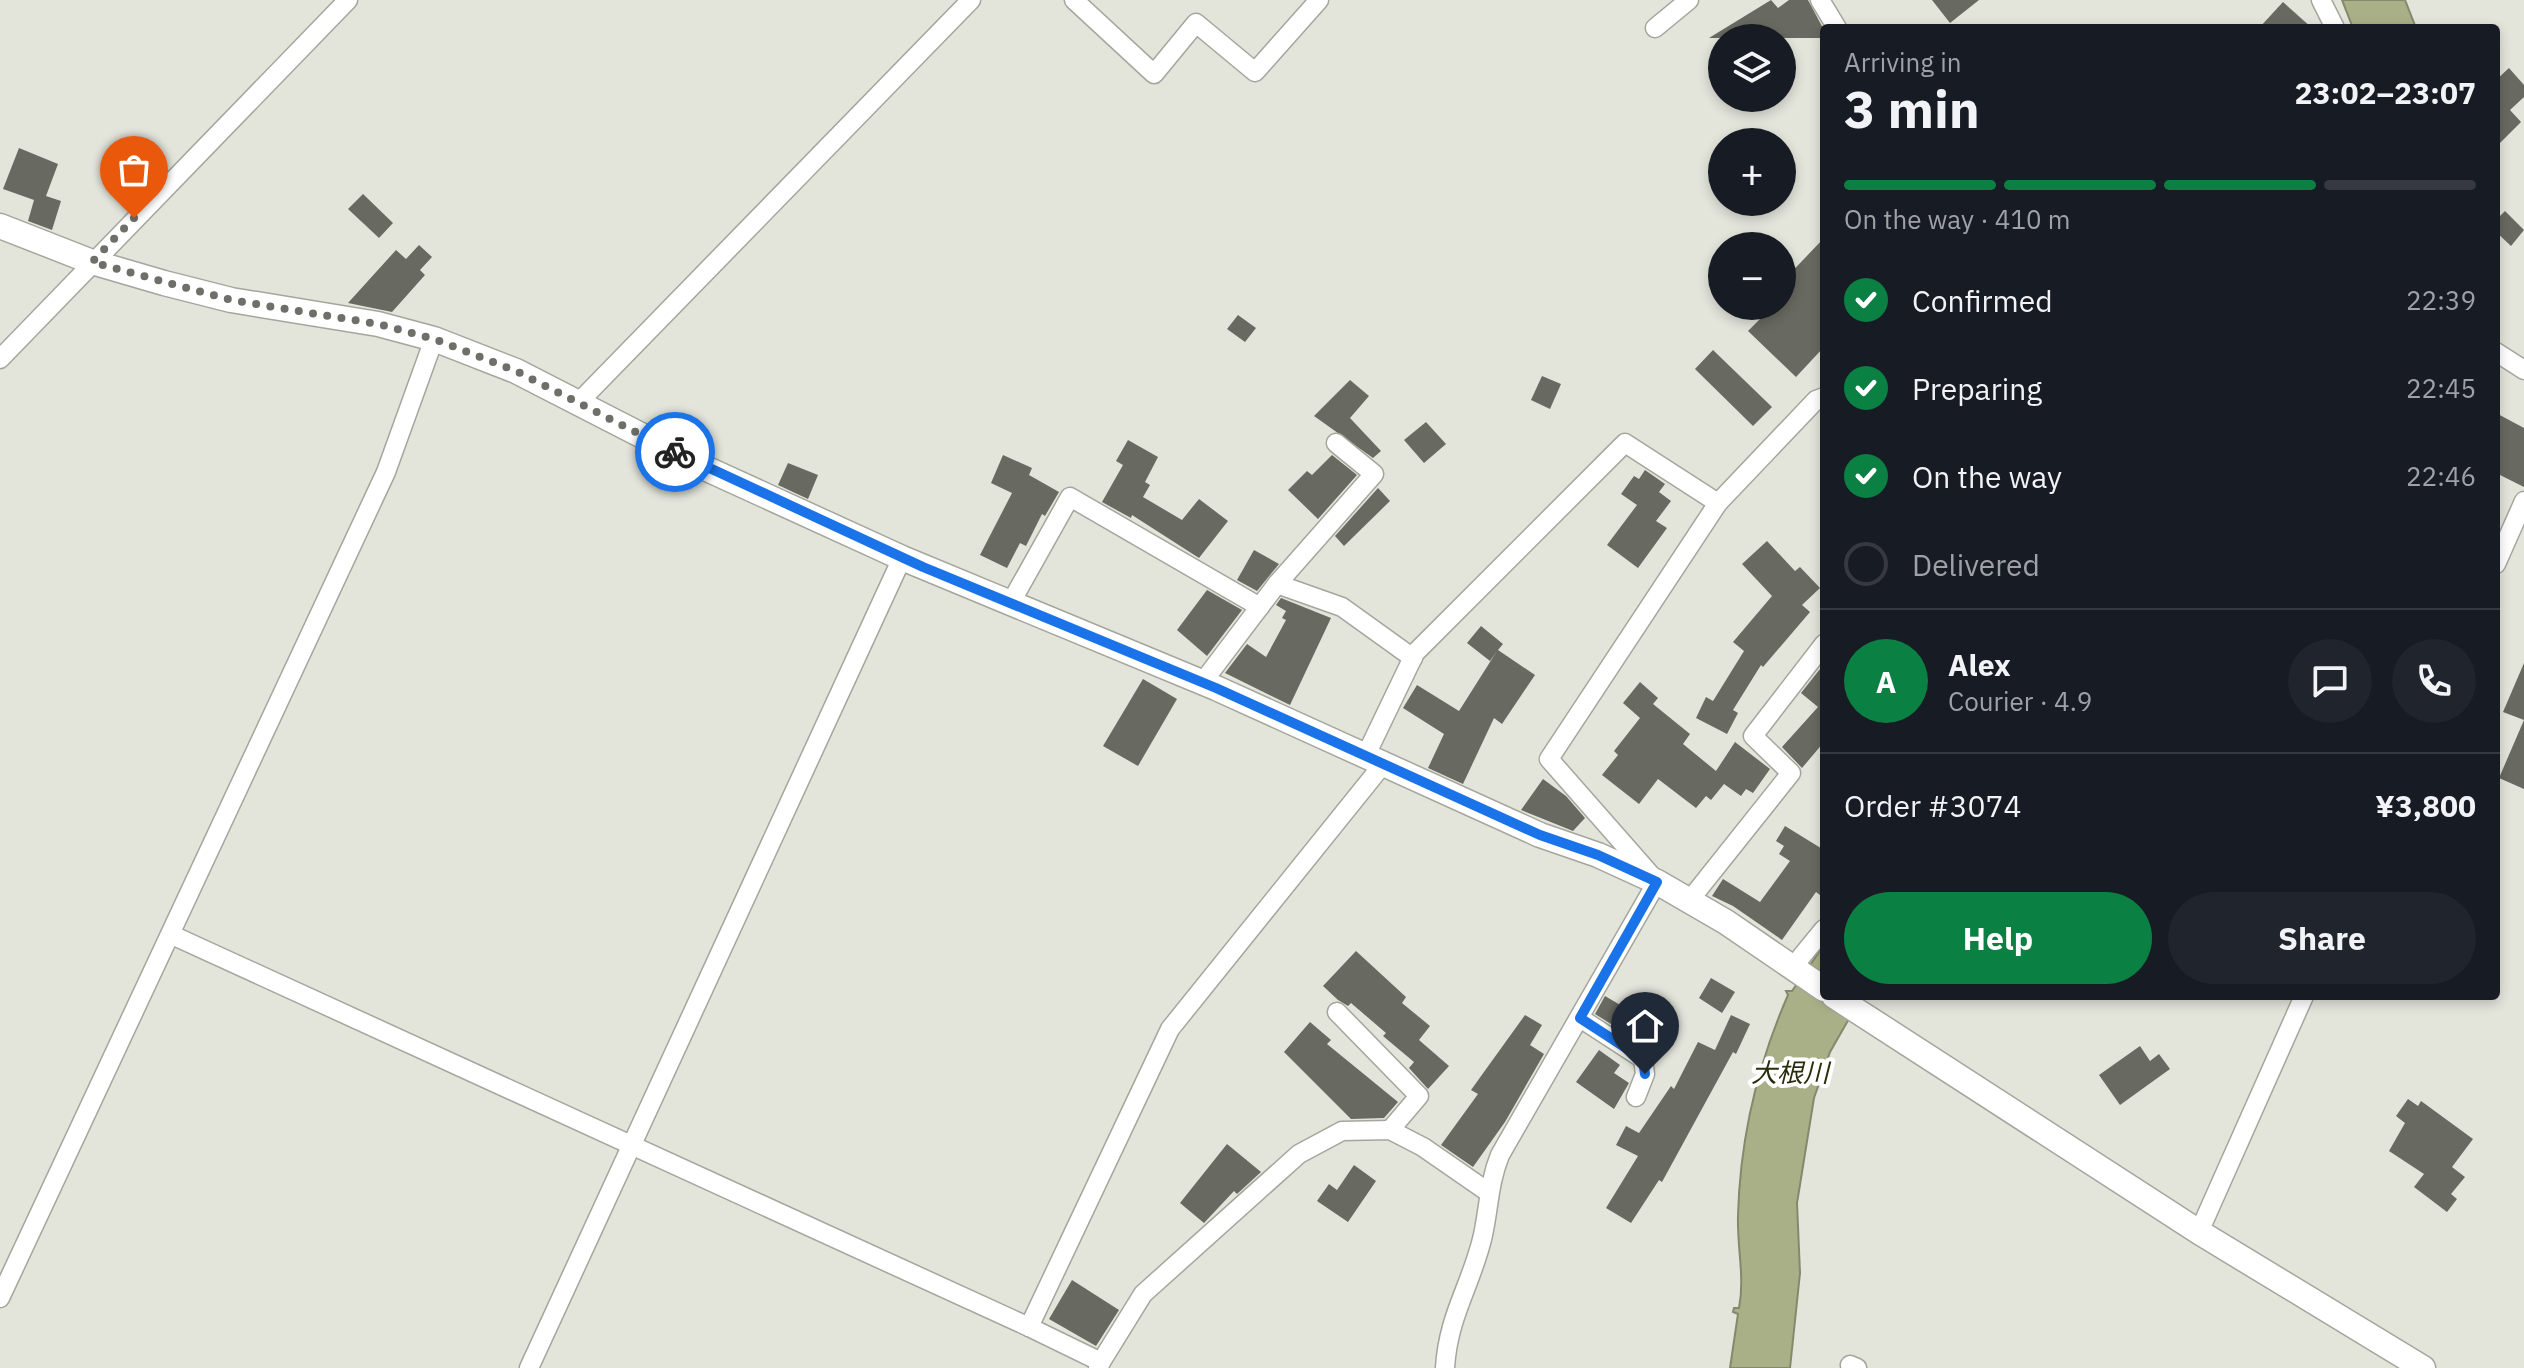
<!DOCTYPE html>
<html lang="en">
<head>
<meta charset="utf-8">
<style>
  :root { --surface:#171b24; --page:#20242c; --text:#f1f3f6; --muted:#9ea1a6; --line:#363941; --accent:#0b8043 }
  body { margin:0; font-family:"IBM Plex Sans","Noto Sans JP",sans-serif; background:var(--page); color:var(--text); height:100vh; display:flex; flex-direction:column; font-size:30px; white-space:nowrap }
  * { box-sizing:border-box; margin:0 }
  p { font-size:26px; color:var(--muted) }
  .icon { flex:none; width:44px; height:44px; fill:none; stroke:currentColor; stroke-width:2; stroke-linecap:round; stroke-linejoin:round }
  .map { position:relative; flex:1; overflow:hidden }
  .details { position:absolute; left:1820px; top:24px; width:680px; height:976px; display:flex; flex-direction:column; background:var(--surface); border-radius:8px; box-shadow:0 4px 12px #0003 }
  .details>* { flex:none }
  .tools { position:absolute; left:1708px; top:24px; display:grid; gap:16px }
  .tools a { display:grid; place-items:center; width:88px; height:88px; border-radius:50%; background:var(--surface); box-shadow:0 4px 12px #0003; font-size:40px }
  .pin { position:absolute; display:grid; place-items:center; width:68px; height:68px; color:#fff; margin:-82px -34px; border-radius:50% 50% 50% 0; rotate:-45deg; box-shadow:0 0 8px #0007 }
  .pin .icon { rotate:45deg }
  .courier { position:absolute; display:grid; place-items:center; width:80px; height:80px; margin:-40px; border:6px solid #1a73e8; border-radius:50%; background:#fff; color:#222; box-shadow:0 2px 10px #0007 }
  .head em { font-style:normal; font-weight:700 }
  .head div { display:flex; flex-direction:column-reverse }
  .head { display:flex; align-items:center; justify-content:space-between; height:136px; padding:0 24px }
  h1 { font-size:52px; font-weight:700; line-height:60px }
  .bar { display:grid; grid-template-columns:repeat(4,1fr); gap:12px 8px; align-content:center; height:96px; padding:0 24px }
  .bar i { height:10px; border-radius:6px; background:var(--line) }
  .bar .current { background:var(--accent) }
  .bar p { grid-column:span 4 }
  .line { display:flex; align-items:center; gap:20px; padding:0 24px; border-top:2px solid var(--line) }
  .line div { flex:1 }
  .round { display:grid; place-items:center; flex:none; width:84px; height:84px; border-radius:42px; background:var(--page) }
  ol { padding:0 24px; list-style:none }
  li { display:flex; align-items:center; gap:24px; height:88px }
  li p { margin-inline-start:auto }
  li .icon { padding:8px; border-radius:50%; background:var(--accent); color:#fff; stroke-width:4 }
  li:last-child { color:var(--muted) }
  li i { width:44px; height:44px; border:4px solid var(--line); border-radius:50% }
  .primary-button { display:flex; gap:16px; margin-top:auto; padding:16px 24px }
  .primary-button a { flex:1; height:92px; border-radius:48px; background:var(--accent); color:#fff; font-size:32px; font-weight:700; line-height:92px; text-align:center }
  .primary-button a+a { background:var(--page); color:var(--text) }
  .map>svg:first-child { display:block }
</style>
</head>
<body>
<div class="map">
<svg width="2524" height="1368" viewBox="0 0 2524 1368">
  <rect width="100%" height="100%" fill="#e3e5db"/>
  <!-- water -->
  <g fill="#a9b087" stroke="#84896c" stroke-width="2">
    <path d="M2342 0H2405L2416 28H2353Z"/>
    <path d="M1824 945V996H1862L1830 1052 1814 1098 1797 1203 1800 1273 1790 1368H1730L1738 1314 1733 1312 1734 1308H1739C1745 1277 1737 1248 1738 1216 1740 1138 1757 1066 1788 995L1786 991H1792Z"/>
  </g>
  <!-- building -->
  <g fill="#686a61">
    <path d="M1771 0 1778 8 1789 0H1808L1824 30V38H1709Z"/>
    <path d="M1932 0H1979L1950 23Z"/>
    <path d="M2283 2 2312 28H2259Z"/>
    <path d="M2509 68 2524 85V97L2510 110 2521 122 2496 147V80Z"/>
    <path d="M19 148 58 164 46 196 61 201 52 230 28 221 34 200 3 189Z"/>
    <path d="M363 194 393 223 379 238 348 209Z"/>
    <path d="M2505 211 2524 230 2511 246 2496 232V220Z"/>
    <path d="M1824 238V347L1796 377 1748 331 1773 306H1782V282Z"/>
    <path d="M419 245 432 257 420 270 425 275 392 312 348 303 396 250 406 259Z"/>
    <path d="M1238 315 1256 328 1245 342 1227 329Z"/>
    <path d="M1713 350 1772 407 1753 426 1695 369Z"/>
    <path d="M1542 376 1561 384 1550 409 1531 400Z"/>
    <path d="M1350 380 1369 396 1350 418 1381 451 1373 458 1314 416Z"/>
    <path d="M2496 413 2524 428V487L2496 473Z"/>
    <path d="M1426 422 1446 444 1424 463 1404 440Z"/>
    <path d="M1128 440 1158 457 1145 482 1150 485 1143 497 1182 520 1199 499 1228 521 1199 558 1132 515 1131 518 1102 502 1123 465 1116 461Z"/>
    <path d="M1003 455 1032 468 1029 475 1059 492 1045 516 1042 514 1026 546 1020 543 1007 568 980 555 1012 493 991 483Z"/>
    <path d="M1332 455 1357 475 1318 519 1288 490 1307 471 1312 475Z"/>
    <path d="M788 463 818 475 808 499 778 485Z"/>
    <path d="M1645 470 1665 484 1659 492 1671 501 1656 521 1667 528 1638 568 1607 545 1637 505 1621 494 1634 476 1639 479Z"/>
    <path d="M1378 488 1390 501 1344 546 1335 536Z"/>
    <path d="M1767 541 1795 571 1800 567 1820 588 1802 605 1810 612 1763 667 1761 665 1733 710 1738 713 1727 734 1696 718 1706 697 1713 701 1744 651 1733 642 1772 596 1742 564Z"/>
    <path d="M1254 550 1279 564 1257 591 1237 580Z"/>
    <path d="M1207 590 1242 610 1207 656 1177 630Z"/>
    <path d="M1281 598 1331 618 1290 705 1225 673 1247 644 1266 657 1286 620 1282 618 1286 611 1276 605Z"/>
    <path d="M1481 626 1503 644 1498 650 1535 675 1502 724 1494 718 1463 784 1428 768 1444 734 1403 708 1417 685 1459 711 1497 651 1490 661 1467 643Z"/>
    <path d="M2524 663V789L2499 778 2524 720 2503 712Z"/>
    <path d="M1824 664V742L1802 768 1782 747 1818 707 1801 693Z"/>
    <path d="M1143 679 1177 699 1138 766 1103 746Z"/>
    <path d="M1640 682 1658 698 1653 704 1690 734 1683 744 1716 771 1735 742 1770 769 1753 793 1746 789 1741 796 1724 784 1711 800 1706 796 1696 808 1658 779 1639 804 1602 775 1618 755 1614 751 1640 718 1623 703Z"/>
    <path d="M1543 779 1566 796 1585 818 1573 831 1521 810Z"/>
    <path d="M1785 826 1824 850V898L1816 892 1782 940 1733 906 1712 896 1723 879 1760 902 1790 861 1779 854 1784 846 1776 841Z"/>
    <path d="M1356 951 1406 997 1402 1003 1430 1026 1419 1040 1449 1066 1428 1089 1409 1068 1414 1062 1383 1036 1386 1033 1351 1003 1348 1006 1338 1000 1323 986Z"/>
    <path d="M1711 978 1735 992 1722 1013 1699 998Z"/>
    <path d="M1605 996 1622 1006 1611 1024 1595 1014Z"/>
    <path d="M1525 1015 1542 1025 1530 1045 1544 1054 1505 1122 1473 1167 1441 1145 1478 1094 1471 1090Z"/>
    <path d="M1731 1015 1750 1024 1736 1054 1733 1052 1662 1182 1659 1180 1631 1223 1606 1208 1638 1156 1616 1145 1626 1126 1639 1133 1671 1086 1674 1089 1698 1042 1715 1050Z"/>
    <path d="M1310 1022 1331 1040 1327 1044 1398 1102 1384 1118 1351 1119 1284 1052Z"/>
    <path d="M2140 1046 2150 1061 2159 1054 2170 1069 2120 1105 2099 1075Z"/>
    <path d="M1599 1050 1620 1065 1614 1073 1629 1083 1614 1109 1576 1082Z"/>
    <path d="M2408 1099 2418 1106 2421 1101 2473 1139 2452 1167 2465 1177 2451 1194 2457 1199 2447 1212 2414 1187 2424 1174 2389 1151 2405 1123 2396 1116Z"/>
    <path d="M1227 1144 1261 1172 1237 1194 1234 1191 1204 1223 1180 1203Z"/>
    <path d="M1354 1165 1376 1181 1348 1222 1317 1201 1329 1184 1337 1190Z"/>
    <path d="M1072 1280 1119 1310 1096 1346 1049 1319Z"/>
  </g>
  <g fill="none" stroke-linecap="round" stroke-linejoin="round">
    <!-- minor casing -->
    <g stroke="#a4a69d" stroke-width="21">
      <g id="minor">
        <path d="M1074 0 1154 74 1196 23 1255 72 1319 0"/>
        <path d="M1820 0 1837 28"/>
        <path d="M2321 0 2335 28"/>
        <path d="M1655 28 1689 0"/>
        <path d="M2496 352 2524 370"/>
        <path d="M0 359 348 0"/>
        <path d="M578 403 971 0"/>
        <path d="M2496 564 2524 501"/>
        <path d="M1277 584 1374 474 1336 443"/>
        <path d="M1010 604 1070 497 1260 607"/>
        <path d="M1202 683 1277 584 1342 607 1413 658"/>
        <path d="M1366 755 1415 653 1625 443 1718 503"/>
        <path d="M1689 901 1791 773 1753 736 1824 644"/>
        <path d="M172 935 1029 1327 1101 1362 1098 1368"/>
        <path d="M1792 968 1824 929"/>
        <path d="M1337 1012 1419 1096 1390 1130"/>
        <path d="M1580 1018 1643 1059 1645 1074 1636 1097"/>
        <path d="M2199 1232 2304 996"/>
        <path d="M0 1298 386 472 434 339"/>
        <path d="M1029 1327 1170 1029 1384 763"/>
        <path d="M1101 1362 1143 1294 1299 1154 1342 1131 1390 1130 1423 1147 1488 1192"/>
        <path d="M1850 1365 1857 1368"/>
        <path d="M529 1368 902 558"/>
        <path d="M1445 1368C1448 1315 1472 1284 1483 1235 1489 1207 1489 1182 1500 1155L1657 882 1549 759 1718 503 1816 400 1824 397"/>
      </g>
    </g>
    <!-- tertiary casing -->
    <g stroke="#a4a69d" stroke-width="27">
      <g id="tertiary">
        <path d="M0 226 92 262 164 283 231 300 378 324 434 339 516 371 705 468 902 558 1216 688 1540 835 1598 855 1657 882 1726 922 1824 989"/>
        <path d="M1834 996 2199 1232 2423 1368"/>
      </g>
    </g>
    <!-- minor -->
    <use href="#minor" stroke="#fff" stroke-width="18"/>
    <!-- tertiary -->
    <use href="#tertiary" stroke="#fff" stroke-width="24"/>
  </g>
  <g fill="none" stroke-linecap="round" stroke-linejoin="round">
    <!-- done -->
    <path stroke="#6e6f69" stroke-width="8" stroke-dasharray="0 14.4" d="M134 218 92 262 231 300 378 324 434 339 516 371 675 452"/>
    <!-- route -->
    <path stroke="#1a73e8" stroke-width="10" d="M675 452 923 567 1216 688 1540 835 1598 855 1657 882 1580 1018 1643 1059 1645 1074"/>
  </g>
  <g text-anchor="middle" stroke-width="8" stroke-linejoin="round" paint-order="stroke">
    <!-- water labels -->
    <g font-size="26" font-style="italic" fill="#292d0b" stroke="#fff">
      <text x="1790" y="1082">大根川</text>
    </g>
  </g>
</svg>
<div class="tools">
<a><svg class="icon" aria-label="layers" viewBox="0 0 24 24"><path d="M12 4l9 5-9 5-9-5zM3 14l9 5 9-5"/></svg></a>
<a>+</a>
<a>−</a>
</div>
<div class="pin" style="left:134px;top:218px;background:#ea580c"><svg class="icon" aria-label="bag" viewBox="0 0 24 24"><path d="M5 8h14l-1 12H6zM9 8a3 3 0 0 1 6 0"/></svg></div>
<div class="pin" style="left:1645px;top:1074px;background:#1f2937"><svg class="icon" aria-label="home" viewBox="0 0 24 24"><path d="M3 11l9-7 9 7M6 9v11h12V9"/></svg></div>
<div class="courier" style="left:675px;top:452px"><svg class="icon" aria-label="bike" viewBox="0 0 24 24"><circle cx="6" cy="16" r="4"/><circle cx="18" cy="16" r="4"/><path d="M6 16l4-8h5l3 8M10 8l3 8H6M13 5h3"/></svg></div>
<section class="details">
<div class="head"><div><h1>3 min</h1><p>Arriving in</p></div><em>23:02–23:07</em></div>
<div class="bar"><i class="current"></i><i class="current"></i><i class="current"></i><i></i><p>On the way · 410 m</p></div>
<ol>
<li><svg class="icon" aria-label="check" viewBox="0 0 24 24"><path d="M5 12l5 5 9-10"/></svg>Confirmed<p>22:39</p></li>
<li><svg class="icon" aria-label="check" viewBox="0 0 24 24"><path d="M5 12l5 5 9-10"/></svg>Preparing<p>22:45</p></li>
<li><svg class="icon" aria-label="check" viewBox="0 0 24 24"><path d="M5 12l5 5 9-10"/></svg>On the way<p>22:46</p></li>
<li><i></i>Delivered</li>
</ol>
<div class="line" style="height:144px"><b class="round" style="background:var(--accent);color:#fff">A</b><div><b>Alex</b><p>Courier · 4.9</p></div><a class="round"><svg class="icon" aria-label="chat" viewBox="0 0 24 24"><path d="M4 5h16v11H9l-5 4z"/></svg></a><a class="round"><svg class="icon" aria-label="phone" viewBox="0 0 24 24"><path d="M5 4h4l2 5-3 2q2 4 5 5l2-3 5 2v4C11 20 4 13 5 4z"/></svg></a></div>
<div class="line" style="height:104px"><div>Order #3074</div><b>¥3,800</b></div>
<div class="primary-button"><a>Help</a><a>Share</a></div>
</section>
</div>
</body>
</html>
